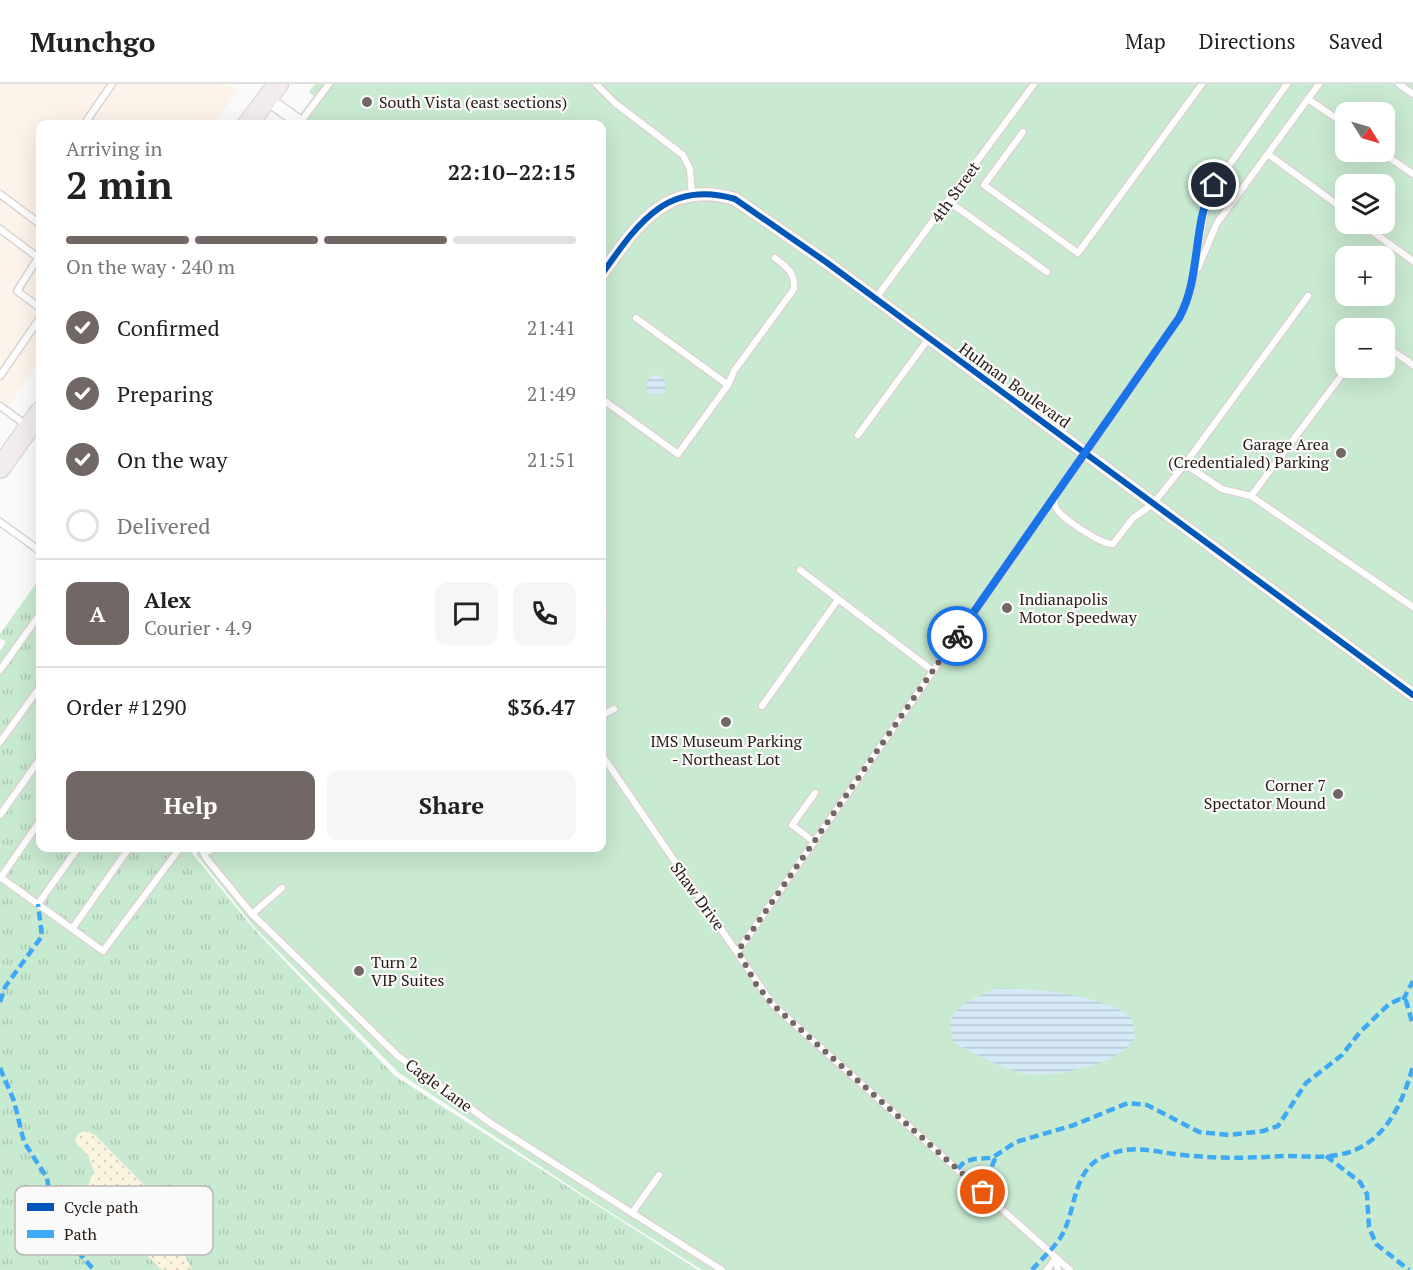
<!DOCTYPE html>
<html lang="en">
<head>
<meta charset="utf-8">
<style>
  :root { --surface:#fff; --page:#f6f6f6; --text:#222; --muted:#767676; --line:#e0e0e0; --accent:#716865 }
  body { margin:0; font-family:"PT Serif",serif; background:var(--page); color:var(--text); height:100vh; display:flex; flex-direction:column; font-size:22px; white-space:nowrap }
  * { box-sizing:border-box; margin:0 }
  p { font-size:20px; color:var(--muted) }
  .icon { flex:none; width:33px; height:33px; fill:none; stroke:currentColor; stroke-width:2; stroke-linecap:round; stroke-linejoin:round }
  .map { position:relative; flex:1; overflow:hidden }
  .details { position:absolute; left:36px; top:36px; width:570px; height:732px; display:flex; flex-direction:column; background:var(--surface); border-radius:12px; box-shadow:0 6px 24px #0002 }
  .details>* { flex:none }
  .needle { width:39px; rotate:127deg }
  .tools { position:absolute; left:1335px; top:18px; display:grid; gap:12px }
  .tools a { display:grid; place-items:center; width:60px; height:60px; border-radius:12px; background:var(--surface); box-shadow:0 6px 24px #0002; font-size:30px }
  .pin { position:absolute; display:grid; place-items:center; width:51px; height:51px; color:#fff; margin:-26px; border:3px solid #fff; border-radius:50%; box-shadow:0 2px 6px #0007 }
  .courier { position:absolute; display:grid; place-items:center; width:60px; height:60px; margin:-30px; border:4px solid #1a73e8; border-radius:50%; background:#fff; color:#222; box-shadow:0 2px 8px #0007 }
  .headline em { font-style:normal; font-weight:800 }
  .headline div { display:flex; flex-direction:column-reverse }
  .headline { display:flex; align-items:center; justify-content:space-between; height:102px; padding:0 30px }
  h1 { font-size:39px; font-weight:800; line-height:45px }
  .bar { display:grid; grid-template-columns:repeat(4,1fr); gap:9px 6px; align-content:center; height:72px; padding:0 30px }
  .bar i { height:8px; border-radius:4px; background:var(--line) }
  .bar .on { background:var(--accent) }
  .bar p { grid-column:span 4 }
  .line { display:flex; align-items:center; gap:15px; padding:0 30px; border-top:2px solid var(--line) }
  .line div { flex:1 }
  .round { display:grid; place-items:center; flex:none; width:63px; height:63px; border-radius:12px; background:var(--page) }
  ol { padding:0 30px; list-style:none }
  li { display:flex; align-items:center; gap:18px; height:66px }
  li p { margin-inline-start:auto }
  li .icon { padding:6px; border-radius:50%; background:var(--accent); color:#fff; stroke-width:4 }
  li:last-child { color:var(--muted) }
  li i { width:33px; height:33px; border:3px solid var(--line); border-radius:50% }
  .cta { display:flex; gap:12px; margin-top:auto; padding:12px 30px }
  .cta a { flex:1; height:69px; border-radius:12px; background:var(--accent); color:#fff; font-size:24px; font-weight:800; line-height:69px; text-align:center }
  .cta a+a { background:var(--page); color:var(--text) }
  header { display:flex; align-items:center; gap:36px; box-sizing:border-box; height:84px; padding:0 30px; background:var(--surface); border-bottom:2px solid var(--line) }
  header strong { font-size:28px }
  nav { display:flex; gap:33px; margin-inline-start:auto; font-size:21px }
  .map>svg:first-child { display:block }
</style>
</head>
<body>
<header>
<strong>Munchgo</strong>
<nav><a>Map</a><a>Directions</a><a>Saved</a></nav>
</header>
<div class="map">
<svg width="1413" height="1186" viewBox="0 0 1413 1186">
  <defs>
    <pattern id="grass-tufts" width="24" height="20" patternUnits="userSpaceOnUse" patternTransform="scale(1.5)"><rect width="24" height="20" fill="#c8ead0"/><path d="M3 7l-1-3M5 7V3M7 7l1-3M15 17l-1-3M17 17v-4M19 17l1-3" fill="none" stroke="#acc8b2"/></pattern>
    <pattern id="sand-dots" width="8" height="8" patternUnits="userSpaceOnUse" patternTransform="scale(1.5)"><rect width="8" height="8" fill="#fbf5e0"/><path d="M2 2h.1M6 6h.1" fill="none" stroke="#d7d1bf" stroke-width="1.8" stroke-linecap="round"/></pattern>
    <pattern id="water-rules" width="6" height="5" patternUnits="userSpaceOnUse" patternTransform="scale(1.5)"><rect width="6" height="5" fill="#d5e9f7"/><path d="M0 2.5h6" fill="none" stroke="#b7c7d3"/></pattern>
  </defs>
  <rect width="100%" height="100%" fill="#fafafa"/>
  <!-- commercial -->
  <path fill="#fcf3ea" d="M0 0H228L238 7 213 40H40V277L0 333Z"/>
  <!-- grass -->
  <path fill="url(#grass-tufts)" d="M40 494V764H188L253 844 395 992 698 1186H0V567L6 558 0 554V550Z"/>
  <!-- sand -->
  <path fill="url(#sand-dots)" d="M86 1047 95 1051 155 1112 195 1134 198 1146 185 1172 192 1186H162C154 1179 146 1169 137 1164 117 1152 63 1147 74 1112L87 1104 94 1087 88 1071 74 1058 79 1049Z"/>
  <!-- pitch -->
  <path fill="#c8ead0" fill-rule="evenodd" d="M315 0H1413V1186H702L594 1118 399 989 254 843 196 770 201 764H602V40H293L314 12 309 8ZM1346 28H1384V68H1346ZM1346 100H1384V140H1346ZM1346 172H1384V212H1346ZM1346 244H1384V284H1346Z"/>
  <!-- water -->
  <g fill="url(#water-rules)">
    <circle cx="656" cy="301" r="10"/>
    <path d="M997 904C1030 904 1109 911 1132 935L1135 953C1123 980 1054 994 1026 990 1006 987 972 968 954 959 940 923 970 917 997 904Z"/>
  </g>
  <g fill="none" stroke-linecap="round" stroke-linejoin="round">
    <!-- lane casing -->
    <g stroke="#dbd4d1" stroke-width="9">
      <g id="lane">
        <path d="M596 0 615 19 683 71 690 85 692 112"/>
        <path d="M1399 0 1413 10"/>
        <path d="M1308 15 1346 41"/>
        <path d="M93 40 87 36 112 0"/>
        <path d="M299 40 329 0"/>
        <path d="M1023 48 984 101 1078 169 1202 0"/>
        <path d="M1381 68 1413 90"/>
        <path d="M1268 70 1346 127"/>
        <path d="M0 110 40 140"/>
        <path d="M948 117 1047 188"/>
        <path d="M1362 140 1413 177"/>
        <path d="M0 145 40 175"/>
        <path d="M40 171 17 207 40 224"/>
        <path d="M1198 184 1217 139 1319 0"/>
        <path d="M876 214 1034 0"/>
        <path d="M636 234 728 301"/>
        <path d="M1384 261 1413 281"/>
        <path d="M0 292 40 234"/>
        <path d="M602 315 678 370 728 301 734 287 794 205C795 189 788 184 775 174"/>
        <path d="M0 322 26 341"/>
        <path d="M858 351 929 254"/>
        <path d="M1185 380 1308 212"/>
        <path d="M1055 412C1055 416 1054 418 1055 422 1059 433 1102 461 1113 460L1133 434 1153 420 1185 380 1222 405 1251 412 1413 523"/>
        <path d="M1251 412 1347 284"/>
        <path d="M0 438 40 467"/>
        <path d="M800 486 933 587"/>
        <path d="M602 523V536"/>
        <path d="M0 586 40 530"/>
        <path d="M762 622 837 517"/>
        <path d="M602 631 614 625"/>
        <path d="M0 658 40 603"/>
        <path d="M602 671 773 921 1070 1186"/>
        <path d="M0 731 40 675"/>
        <path d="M814 758 792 741 815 709"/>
        <path d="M201 764 206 774 252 830 398 972 492 1040 722 1186"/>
        <path d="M204 769 215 764"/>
        <path d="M0 793 103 867 180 764"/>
        <path d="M1 793 40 737"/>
        <path d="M38 820 78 764"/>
        <path d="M252 830 282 804"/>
        <path d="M72 845 129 764"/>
        <path d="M738 867 1179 234 1191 206 1208 111 1287 0"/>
        <path d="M632 1129 659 1091"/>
        <path d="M1056 1174 1058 1186"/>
        <path d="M1047 1186 1056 1174"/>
      </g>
    </g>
    <!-- street casing -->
    <g stroke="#dbd4d1" stroke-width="15">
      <g id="street">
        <path d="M267 15 302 40"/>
        <path d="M602 190C637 141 666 95 735 115L826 178 1413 611"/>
      </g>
    </g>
    <!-- primary casing -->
    <g stroke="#d6d4d3" stroke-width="22">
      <g id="primary">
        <path d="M248 40 278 0"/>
        <path d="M0 384 40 328"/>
      </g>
    </g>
    <!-- lane -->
    <use href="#lane" stroke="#fefefe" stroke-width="6"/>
    <!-- street -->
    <use href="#street" stroke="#fefefe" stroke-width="12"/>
    <!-- primary -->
    <use href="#primary" stroke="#f2eced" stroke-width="20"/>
    <!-- quiet -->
    <g stroke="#3fa9f5" stroke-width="4.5" stroke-dasharray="9 4.5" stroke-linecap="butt">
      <path d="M1403 916 1413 897"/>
      <path d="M0 918 5 903 42 852 38 820"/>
      <path d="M0 984 14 1017 24 1058 47 1094 54 1136 63 1151 94 1186"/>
      <path d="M1326 1072 1360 1098 1367 1110 1369 1143 1376 1160 1409 1186"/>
      <path d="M958 1085 964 1078 974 1075 992 1074 1016 1058 1074 1041 1128 1019 1147 1021 1199 1048 1229 1051 1263 1047 1278 1042 1306 999 1342 971 1360 948 1389 920 1400 915 1406 917 1413 941"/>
      <path d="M983 1108C990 1095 990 1081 998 1070"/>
      <path d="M1032 1186C1042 1174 1058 1161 1064 1147 1075 1125 1074 1089 1099 1075 1130 1058 1152 1068 1183 1071 1217 1075 1250 1074 1284 1072 1301 1072 1321 1074 1338 1071 1383 1063 1402 1022 1413 982"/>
    </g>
    <!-- cycleway casing -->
    <g stroke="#fafafa" stroke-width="10">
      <path id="cycleway" d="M602 190C637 141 666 95 735 115L826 178 1413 611"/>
    </g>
    <!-- cycleway -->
    <use href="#cycleway" stroke="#0057b8" stroke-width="6"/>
  </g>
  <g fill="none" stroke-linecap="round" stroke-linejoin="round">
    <!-- done -->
    <path stroke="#716865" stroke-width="6" stroke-dasharray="0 10.8" d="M957 552 738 867 756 900 773 921 983 1108"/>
    <!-- route -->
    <path stroke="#1a73e8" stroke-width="8" d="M957 552 1179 234C1202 193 1192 135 1214 101"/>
  </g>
  <!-- markers -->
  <g fill="#716865" stroke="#fafafa" stroke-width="2">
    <circle cx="367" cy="18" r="6"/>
    <circle cx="1341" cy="369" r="6"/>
    <circle cx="1007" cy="524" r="6"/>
    <circle cx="726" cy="638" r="6"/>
    <circle cx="1338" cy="710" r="6"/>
    <circle cx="359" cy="887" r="6"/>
  </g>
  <g text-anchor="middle" stroke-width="4.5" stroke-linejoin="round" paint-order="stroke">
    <!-- poi labels -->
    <g font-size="16" fill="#271a15" stroke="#fafafa" text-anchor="start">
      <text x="379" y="24">South Vista (east sections)</text>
      <text x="1329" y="366" text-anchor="end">Garage Area<tspan x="1329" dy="18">(Credentialed) Parking</tspan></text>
      <text x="1019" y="521">Indianapolis<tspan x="1019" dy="18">Motor Speedway</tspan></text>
      <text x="726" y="663" text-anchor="middle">IMS Museum Parking<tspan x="726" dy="18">- Northeast Lot</tspan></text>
      <text x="1326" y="707" text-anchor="end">Corner 7<tspan x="1326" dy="18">Spectator Mound</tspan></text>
      <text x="371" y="884">Turn 2<tspan x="371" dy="18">VIP Suites</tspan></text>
    </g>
    <!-- street labels -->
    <g font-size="16" fill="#271a15" stroke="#fafafa">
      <text transform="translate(955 108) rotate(-54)" y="6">4th Street</text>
      <text transform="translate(1015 301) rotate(36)" y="6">Hulman Boulevard</text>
      <text transform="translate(698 812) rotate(54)" y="6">Shaw Drive</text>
      <text transform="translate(439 1001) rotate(36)" y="6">Cagle Lane</text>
    </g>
  </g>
  <!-- legend -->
  <rect x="15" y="1102" width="198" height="69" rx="9" fill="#fafafa" stroke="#bbb7b5" stroke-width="1.5"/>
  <rect x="27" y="1119" width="27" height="8" fill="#0057b8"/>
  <rect x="27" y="1146" width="27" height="8" fill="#3fa9f5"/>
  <g font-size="16" fill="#271a15">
    <text x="64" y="1129">Cycle path</text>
    <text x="64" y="1156">Path</text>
  </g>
</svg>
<div class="tools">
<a><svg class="needle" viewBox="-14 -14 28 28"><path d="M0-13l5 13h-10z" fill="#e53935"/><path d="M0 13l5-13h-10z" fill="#767676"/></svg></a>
<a><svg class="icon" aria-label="layers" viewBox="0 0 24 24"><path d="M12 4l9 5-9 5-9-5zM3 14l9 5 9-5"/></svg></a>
<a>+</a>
<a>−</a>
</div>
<div class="pin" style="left:983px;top:1108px;background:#ea580c"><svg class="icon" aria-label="bag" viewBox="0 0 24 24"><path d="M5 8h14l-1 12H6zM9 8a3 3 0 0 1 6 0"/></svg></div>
<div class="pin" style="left:1214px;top:101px;background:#1f2937"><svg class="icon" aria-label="home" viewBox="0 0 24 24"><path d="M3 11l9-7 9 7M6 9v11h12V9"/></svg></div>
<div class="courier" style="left:957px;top:552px"><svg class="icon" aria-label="bike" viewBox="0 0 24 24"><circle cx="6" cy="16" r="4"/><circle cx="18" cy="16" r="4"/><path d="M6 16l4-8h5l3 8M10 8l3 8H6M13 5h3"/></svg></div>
<section class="details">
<div class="headline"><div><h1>2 min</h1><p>Arriving in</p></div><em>22:10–22:15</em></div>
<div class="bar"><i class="on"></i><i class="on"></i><i class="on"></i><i></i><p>On the way · 240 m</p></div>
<ol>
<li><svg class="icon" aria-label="check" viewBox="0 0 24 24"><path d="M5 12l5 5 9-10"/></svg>Confirmed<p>21:41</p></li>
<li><svg class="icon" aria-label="check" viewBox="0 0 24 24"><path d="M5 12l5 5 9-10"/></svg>Preparing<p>21:49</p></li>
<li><svg class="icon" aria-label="check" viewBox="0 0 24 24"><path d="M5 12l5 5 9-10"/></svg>On the way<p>21:51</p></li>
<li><i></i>Delivered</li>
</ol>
<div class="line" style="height:108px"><b class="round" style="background:var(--accent);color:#fff">A</b><div><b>Alex</b><p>Courier · 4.9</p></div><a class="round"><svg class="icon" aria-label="chat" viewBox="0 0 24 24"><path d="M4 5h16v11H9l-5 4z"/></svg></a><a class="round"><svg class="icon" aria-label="phone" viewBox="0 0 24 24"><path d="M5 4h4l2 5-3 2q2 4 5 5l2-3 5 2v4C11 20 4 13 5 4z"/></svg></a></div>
<div class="line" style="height:78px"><div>Order #1290</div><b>$36.47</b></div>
<div class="cta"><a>Help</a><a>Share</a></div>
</section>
</div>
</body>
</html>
